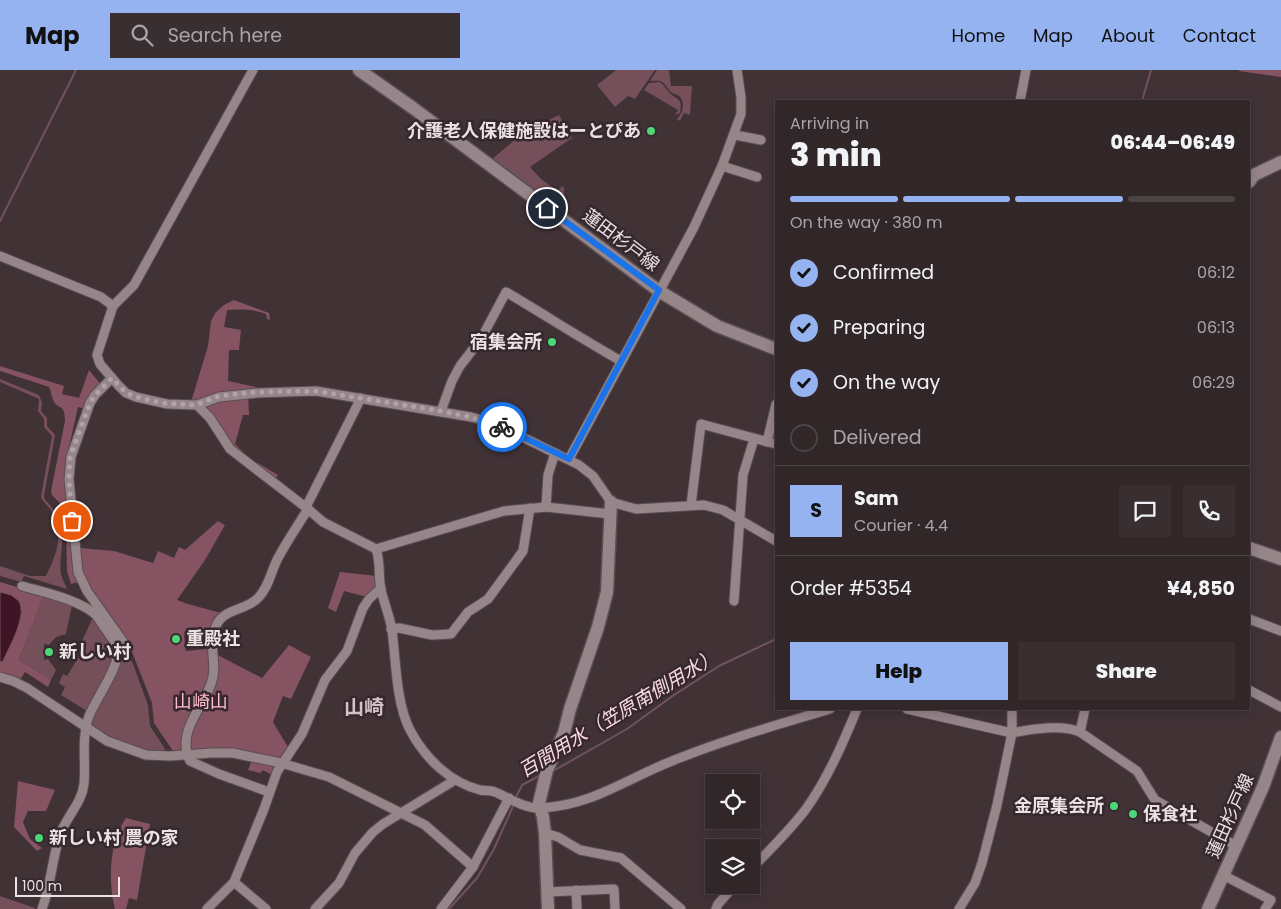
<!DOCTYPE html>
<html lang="en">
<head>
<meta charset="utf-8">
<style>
  :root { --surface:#312628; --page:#392e30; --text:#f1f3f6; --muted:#a8a5a8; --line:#4c4345; --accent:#95b2f1 }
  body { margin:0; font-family:Poppins,"Noto Sans JP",sans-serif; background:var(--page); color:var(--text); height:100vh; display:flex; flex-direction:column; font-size:19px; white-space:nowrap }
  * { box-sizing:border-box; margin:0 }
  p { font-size:16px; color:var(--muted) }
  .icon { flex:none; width:28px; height:28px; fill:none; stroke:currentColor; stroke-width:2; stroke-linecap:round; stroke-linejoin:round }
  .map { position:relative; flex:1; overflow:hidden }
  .sheet { position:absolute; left:775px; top:30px; width:475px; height:610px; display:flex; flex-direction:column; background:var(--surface); border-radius:0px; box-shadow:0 2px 12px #0003,0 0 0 1px var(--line) }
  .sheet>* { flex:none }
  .tools { position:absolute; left:705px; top:704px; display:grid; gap:10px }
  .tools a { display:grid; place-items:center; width:55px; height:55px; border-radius:0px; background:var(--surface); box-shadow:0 2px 12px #0003,0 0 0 1px var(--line); font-size:25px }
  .scale { position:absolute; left:15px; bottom:12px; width:105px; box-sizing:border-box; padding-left:5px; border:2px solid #ebe2e4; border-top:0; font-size:14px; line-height:18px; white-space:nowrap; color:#ebe2e4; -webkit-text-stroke:4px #36282c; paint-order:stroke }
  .pin { position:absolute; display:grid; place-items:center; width:42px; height:42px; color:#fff; margin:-21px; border:2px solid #fff; border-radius:50%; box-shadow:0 1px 5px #0007 }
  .courier { position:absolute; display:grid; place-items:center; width:50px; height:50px; margin:-25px; border:4px solid #1a73e8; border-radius:50%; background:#fff; color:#222; box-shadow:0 1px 6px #0007 }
  .headline em { font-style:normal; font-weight:800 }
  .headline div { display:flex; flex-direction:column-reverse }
  .headline { display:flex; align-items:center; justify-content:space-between; height:85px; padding:0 15px }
  h1 { font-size:32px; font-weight:800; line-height:38px }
  .bar { display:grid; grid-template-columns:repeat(4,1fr); gap:8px 5px; align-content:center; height:60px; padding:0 15px }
  .bar i { height:6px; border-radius:4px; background:var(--line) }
  .bar .on { background:var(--accent) }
  .bar p { grid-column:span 4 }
  .line { display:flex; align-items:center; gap:12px; padding:0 15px; border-top:1px solid var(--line) }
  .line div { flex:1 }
  .round { display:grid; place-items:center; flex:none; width:52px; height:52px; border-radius:0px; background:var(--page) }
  ol { padding:0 15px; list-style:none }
  li { display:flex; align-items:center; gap:15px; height:55px }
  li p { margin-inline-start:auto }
  li .icon { padding:5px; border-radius:50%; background:var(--accent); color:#111; stroke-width:4 }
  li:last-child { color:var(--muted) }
  li i { width:28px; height:28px; border:2px solid var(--line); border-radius:50% }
  .cta { display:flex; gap:10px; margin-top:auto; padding:10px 15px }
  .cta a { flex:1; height:58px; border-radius:0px; background:var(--accent); color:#111; font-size:20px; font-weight:800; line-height:58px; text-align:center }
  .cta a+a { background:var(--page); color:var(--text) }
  header { display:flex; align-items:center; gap:30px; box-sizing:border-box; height:70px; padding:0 25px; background:var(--accent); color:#111 }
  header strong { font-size:24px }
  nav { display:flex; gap:28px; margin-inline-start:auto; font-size:18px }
  .search { width:350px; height:45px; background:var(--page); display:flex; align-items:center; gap:12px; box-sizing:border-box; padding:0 18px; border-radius:0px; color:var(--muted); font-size:19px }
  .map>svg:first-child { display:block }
</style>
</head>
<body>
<header>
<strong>Map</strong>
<div class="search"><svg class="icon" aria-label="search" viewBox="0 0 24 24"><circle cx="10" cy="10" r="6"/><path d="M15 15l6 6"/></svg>Search here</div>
<nav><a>Home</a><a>Map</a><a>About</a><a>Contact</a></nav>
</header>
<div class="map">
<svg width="1281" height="839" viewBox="0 0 1281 839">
  <rect width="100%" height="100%" fill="#413236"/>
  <!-- green -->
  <g fill="#754f5a">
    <path d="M616 0H655L635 29 628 26 615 37 597 15Z"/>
    <path d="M657 0H669L671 16H692L690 45 684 43 680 51 677 49C682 44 686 34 680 27 677 24 672 24 670 21 661 11 665 10 650 11Z"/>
    <path d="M660 12C664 15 665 18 669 22 676 31 683 26 680 43L675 45 678 40 644 20 649 13Z"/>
    <path d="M559 45 572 68 530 97 541 109 558 121 562 116 564 118V126L559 123 551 134 491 90 523 63Z"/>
    <path d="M0 309 39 325 42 333 41 341 47 348V356L55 365 44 426 45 430C55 437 62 459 62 472 62 483 59 493 61 504 62 509 65 514 67 519L24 506 21 512 0 506V496L30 506H46C57 483 64 467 52 442 49 435 42 433 41 426L52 366 44 357V349L38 341 39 329 0 312Z"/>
    <path d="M44 525 72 535 66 564 56 567 49 575 44 574V590L48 589 56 600 51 610 19 590Z"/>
    <path d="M93 547 115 580 112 591 87 641 61 625 65 617 59 613 63 604 67 606 86 575 82 571Z"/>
    <path d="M123 578H125L133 594 148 635 150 656 165 679 164 682C137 682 114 670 92 655L94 643Z"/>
    <path d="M0 826 35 838V839H0Z"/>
  </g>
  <!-- forest -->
  <g fill="#855362">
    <path d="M1239 0H1281V7L1239 1Z"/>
    <path d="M234 230 269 243 270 250 267 249 266 244C253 239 241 239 227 240L224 257 241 260 239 280H229L228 311 256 317V321L248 322 249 345H243L235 374 245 384 244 386 257 395 258 393 278 405 274 410 231 376 191 332 208 276 211 251 216 242 224 235Z"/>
    <path d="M0 296 64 316 62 324 79 328 89 300 102 316 86 339 78 337 67 386 79 512 71 514 67 501 66 455 59 432 52 425 51 421 65 351C65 332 58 341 53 330 51 325 51 321 49 317L0 301Z"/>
    <path d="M218 451 225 455 205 490 177 530 188 534 221 543 211 557 184 566 186 581 206 579 262 608 289 575 311 587 291 629 283 626 273 652 288 677 282 688 279 689 226 679 177 684 173 681 154 653 152 633 131 579 90 520 84 507 81 496 80 478 114 481 153 493 158 481 174 488 179 477 185 480Z"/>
    <path d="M340 502 377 506 378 517 367 527 344 521 336 542 328 538Z"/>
    <path d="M0 512 44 525 19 590 51 610 48 617 25 602 20 610 0 604V592L3 591 16 561 22 542 11 525 0 522Z"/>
    <path d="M252 690 274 695 275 697 272 705 263 700 260 703 248 700Z"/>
    <path d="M18 711 55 720 46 741H28L23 752 30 769 42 778 37 781 14 757Z"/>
    <path d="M126 748 150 754 137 830 129 828 126 839H115C108 809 109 773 126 748Z"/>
  </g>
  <!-- water -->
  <path fill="#3f1424" stroke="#73525e" d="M0 522 11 525 19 531C27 547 10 575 3 591L0 592Z"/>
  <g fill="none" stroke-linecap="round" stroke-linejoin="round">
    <!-- stream -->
    <g stroke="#73525e" stroke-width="2">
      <path d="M1142 31 1151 0"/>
      <path d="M0 151 76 0"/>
      <path d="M553 701 627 659 674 625 719 596 776 569"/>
      <path d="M515 729 522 715 539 706"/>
      <path d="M449 839 477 808 494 779 514 734"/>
    </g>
    <!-- street casing -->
    <g stroke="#5a4e51" stroke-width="11">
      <g id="street">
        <path d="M253 0 134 215 113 236 97 285 100 294 118 315 126 323 136 327 167 334 197 335 219 327 257 323 316 321 471 347 494 353 579 395 593 406 611 432 636 439 704 435 723 440 776 471"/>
        <path d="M1020 31 1026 0"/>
        <path d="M735 65 761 70"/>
        <path d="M722 96 757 107"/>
        <path d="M0 186 101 227 113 236"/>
        <path d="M112 308 95 325 90 333 71 387 69 409 78 502 87 521 124 573"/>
        <path d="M197 335 210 348 230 379 308 439 323 452 376 479C381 493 378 506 381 520 384 533 390 547 392 560 396 591 396 633 410 660 425 688 449 712 480 720 485 721 490 720 495 722 509 728 525 739 541 738 593 735 626 709 672 691 723 670 777 655 830 639"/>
        <path d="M441 341 452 311 460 296 481 269 506 222C545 245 582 269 621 291"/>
        <path d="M767 372 776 334"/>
        <path d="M569 389 694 157 722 96 741 44V27L737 0"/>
        <path d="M691 435 701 354 776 374"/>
        <path d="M306 437 361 328"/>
        <path d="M546 437 548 405 555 383"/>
        <path d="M376 479 504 441 546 437 610 444"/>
        <path d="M22 516C43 522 80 530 96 545 100 550 103 556 107 561 110 566 115 571 117 577 123 592 95 630 89 646 81 668 86 691 84 714 82 733 66 747 60 765 52 789 51 815 42 839"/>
        <path d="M734 531 743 405 754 369"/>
        <path d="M1249 549 1281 561"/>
        <path d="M391 559 399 558 432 565 451 564 468 542 488 529 523 481 530 438"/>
        <path d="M0 607 13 611 27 618 107 671 146 685 170 686 211 683H233L281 693 329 707 425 755 473 797"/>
        <path d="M1249 620 1281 637"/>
        <path d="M907 639 1012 663C1030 659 1063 654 1080 662L1085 639"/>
        <path d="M1080 662 1137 701 1155 730 1236 776"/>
        <path d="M269 722 219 704 190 691C176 662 202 639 211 614 219 593 206 575 217 554 224 539 247 540 258 528 269 517 271 501 278 488 287 471 298 455 308 439"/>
        <path d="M545 763 558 767 580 780 621 788 681 839"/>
        <path d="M751 799C770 780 790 760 806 739 828 708 843 673 857 639"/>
        <path d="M1223 805 1271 830 1265 839"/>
        <path d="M234 812 266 839"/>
        <path d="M576 820 577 839"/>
        <path d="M547 822 614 819 615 839"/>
        <path d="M207 839 234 812 264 739 277 702 302 664 325 610 347 581 363 538 369 529 381 518"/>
        <path d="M315 839 339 813 355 783 373 762 383 754 455 710"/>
        <path d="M441 839 473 797 509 728"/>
        <path d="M716 839 718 834 735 815"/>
        <path d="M959 839 975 813 982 793 997 735 1012 663V639"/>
      </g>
    </g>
    <!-- secondary casing -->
    <g stroke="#5a4e51" stroke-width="15">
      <g id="secondary">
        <path d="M359 0 413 38 659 221 717 256 776 279"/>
        <path d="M1249 112 1254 105 1281 92"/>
        <path d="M1249 478 1281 489"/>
        <path d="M548 839 545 763 543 747 539 733 547 700 564 663 570 639 598 557 607 522 611 432"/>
        <path d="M1208 839 1263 717 1281 667"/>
      </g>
    </g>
    <!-- street -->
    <use href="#street" stroke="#968589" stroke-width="9"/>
    <!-- secondary -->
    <use href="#secondary" stroke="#968589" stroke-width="12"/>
  </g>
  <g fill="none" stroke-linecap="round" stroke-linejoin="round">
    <!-- done -->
    <path stroke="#b0a4a7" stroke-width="5" stroke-dasharray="0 9" d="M72 451 69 409 70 387 90 333 95 325 112 308 126 323 136 327 162 333 196 335 219 326 257 322 316 321 441 341 470 347 502 357"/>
    <!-- route -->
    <path stroke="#1a73e8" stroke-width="6" d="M502 357 569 389 659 220 547 138"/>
  </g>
  <!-- markers -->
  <g fill="#4bd677" stroke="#36282c" stroke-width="2">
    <circle cx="651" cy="61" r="5"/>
    <circle cx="552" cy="272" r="5"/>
    <circle cx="176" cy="569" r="5"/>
    <circle cx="49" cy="582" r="5"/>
    <circle cx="1114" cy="736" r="5"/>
    <circle cx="1133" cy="744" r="5"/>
    <circle cx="39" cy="768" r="5"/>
  </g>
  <g text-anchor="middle" stroke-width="5" stroke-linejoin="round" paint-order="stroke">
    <!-- poi labels -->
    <g font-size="18" font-weight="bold" fill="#ebe2e4" stroke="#36282c" text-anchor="start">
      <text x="641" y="67" text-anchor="end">介護老人保健施設はーとぴあ</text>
      <text x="542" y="278" text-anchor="end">宿集会所</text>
      <text x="186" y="575">重殿社</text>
      <text x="59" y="588">新しい村</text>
      <text x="1104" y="742" text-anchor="end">金原集会所</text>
      <text x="1143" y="750">保食社</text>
      <text x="49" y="774">新しい村 農の家</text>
    </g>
    <!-- street labels -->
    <g font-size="18" fill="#ebe2e4" stroke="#36282c">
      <text transform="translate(621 170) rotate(37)" y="6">蓮田杉戸線</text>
      <text transform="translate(1230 746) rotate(-66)" y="6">蓮田杉戸線</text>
    </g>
    <!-- park labels -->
    <g font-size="18" fill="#febccf" stroke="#36282c">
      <text x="201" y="638">山崎山</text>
    </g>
    <!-- water labels -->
    <g font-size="19" font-style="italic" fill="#fcdae3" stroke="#36282c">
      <text transform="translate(618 643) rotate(-31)" y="7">百間用水（笠原南側用水）</text>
    </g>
    <!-- quarter labels -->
    <g font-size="20" font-weight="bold" fill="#d3c1c6" stroke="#36282c">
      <text x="364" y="644">山崎</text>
    </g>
  </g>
</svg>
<div class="tools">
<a><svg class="icon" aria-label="locate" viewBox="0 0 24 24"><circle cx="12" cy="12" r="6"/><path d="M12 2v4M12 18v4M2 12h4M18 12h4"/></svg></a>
<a><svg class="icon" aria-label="layers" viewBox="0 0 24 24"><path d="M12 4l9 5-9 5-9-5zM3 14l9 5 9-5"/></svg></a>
</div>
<div class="scale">100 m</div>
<div class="pin" style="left:72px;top:451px;background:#ea580c"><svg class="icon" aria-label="bag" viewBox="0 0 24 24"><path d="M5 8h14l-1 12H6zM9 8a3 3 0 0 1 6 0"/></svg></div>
<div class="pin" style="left:547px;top:138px;background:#1f2937"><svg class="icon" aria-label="home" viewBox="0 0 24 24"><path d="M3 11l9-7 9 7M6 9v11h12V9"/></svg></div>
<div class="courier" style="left:502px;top:357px"><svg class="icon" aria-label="bike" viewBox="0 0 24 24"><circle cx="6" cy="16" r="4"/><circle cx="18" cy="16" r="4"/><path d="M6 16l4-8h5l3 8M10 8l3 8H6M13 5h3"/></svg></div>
<section class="sheet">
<div class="headline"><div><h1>3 min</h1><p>Arriving in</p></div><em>06:44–06:49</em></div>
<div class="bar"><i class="on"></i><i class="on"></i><i class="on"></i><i></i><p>On the way · 380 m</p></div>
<ol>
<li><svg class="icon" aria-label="check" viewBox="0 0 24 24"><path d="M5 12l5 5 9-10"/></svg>Confirmed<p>06:12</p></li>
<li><svg class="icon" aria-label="check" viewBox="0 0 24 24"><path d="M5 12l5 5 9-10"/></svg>Preparing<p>06:13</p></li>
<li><svg class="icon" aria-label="check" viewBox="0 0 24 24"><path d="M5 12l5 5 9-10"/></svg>On the way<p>06:29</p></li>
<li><i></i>Delivered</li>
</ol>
<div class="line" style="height:90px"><b class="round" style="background:var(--accent);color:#111">S</b><div><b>Sam</b><p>Courier · 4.4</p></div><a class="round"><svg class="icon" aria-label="chat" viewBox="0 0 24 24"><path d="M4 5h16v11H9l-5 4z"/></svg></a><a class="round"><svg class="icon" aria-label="phone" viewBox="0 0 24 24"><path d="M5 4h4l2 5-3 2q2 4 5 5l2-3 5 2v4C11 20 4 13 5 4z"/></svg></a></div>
<div class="line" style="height:65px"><div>Order #5354</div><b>¥4,850</b></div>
<div class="cta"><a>Help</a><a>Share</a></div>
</section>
</div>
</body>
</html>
